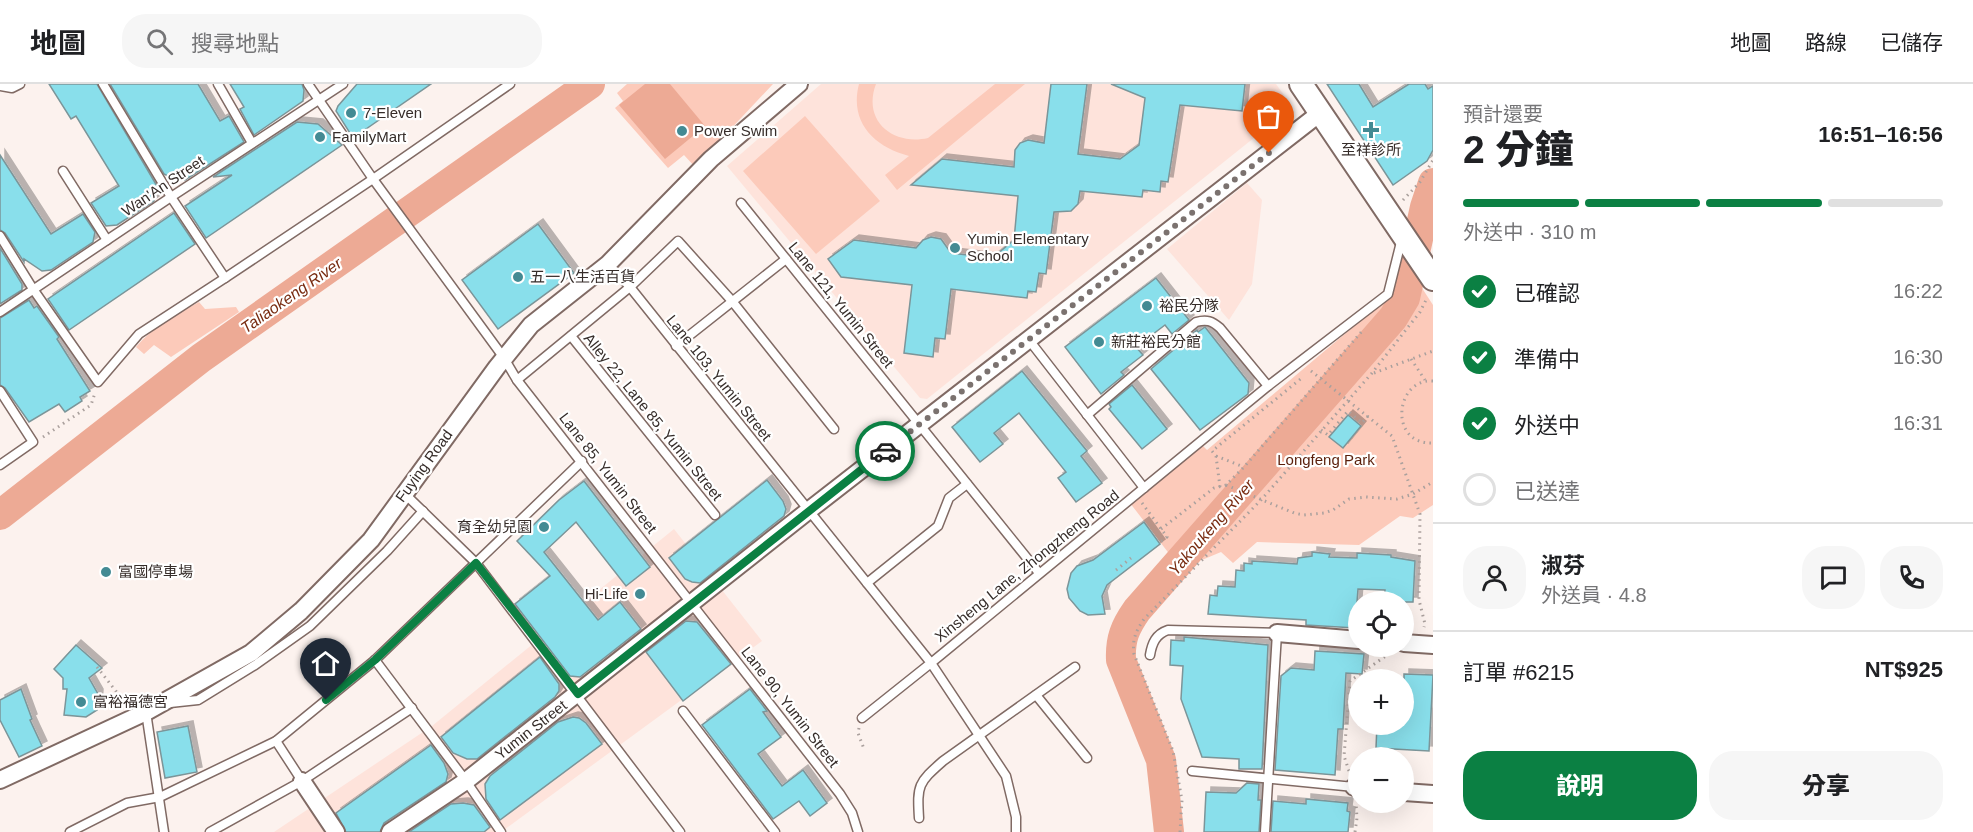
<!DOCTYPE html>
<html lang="zh-TW">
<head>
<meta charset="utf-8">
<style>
  :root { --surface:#fff; --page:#f6f6f6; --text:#202124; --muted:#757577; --line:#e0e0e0; --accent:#0b8043 }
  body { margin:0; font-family:Helvetica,"Noto Sans TC",sans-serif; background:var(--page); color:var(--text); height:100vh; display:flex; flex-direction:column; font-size:22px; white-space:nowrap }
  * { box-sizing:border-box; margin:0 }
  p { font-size:20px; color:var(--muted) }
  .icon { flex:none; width:33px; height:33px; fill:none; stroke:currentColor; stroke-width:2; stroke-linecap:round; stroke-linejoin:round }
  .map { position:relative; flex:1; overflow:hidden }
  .details { display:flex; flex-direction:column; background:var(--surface); width:540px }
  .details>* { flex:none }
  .tools { position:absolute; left:1348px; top:507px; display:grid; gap:12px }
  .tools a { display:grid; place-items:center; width:66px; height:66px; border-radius:50%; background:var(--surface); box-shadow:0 6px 24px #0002; font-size:30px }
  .pin { position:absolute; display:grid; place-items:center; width:51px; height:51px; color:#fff; margin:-62px -26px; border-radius:50% 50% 50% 0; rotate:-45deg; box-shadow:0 0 6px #0007 }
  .pin .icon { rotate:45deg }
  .courier { position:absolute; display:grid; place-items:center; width:60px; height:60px; margin:-30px; border:4px solid #0b8043; border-radius:50%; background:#fff; color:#222; box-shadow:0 2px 8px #0007 }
  .overview em { font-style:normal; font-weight:800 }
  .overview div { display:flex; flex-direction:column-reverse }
  .overview { display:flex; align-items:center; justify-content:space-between; height:102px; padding:0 30px }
  h1 { font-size:39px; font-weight:800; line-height:45px }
  .bar { display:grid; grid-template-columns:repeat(4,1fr); gap:9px 6px; align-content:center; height:72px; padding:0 30px }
  .bar i { height:8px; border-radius:4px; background:var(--line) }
  .bar .current { background:var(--accent) }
  .bar p { grid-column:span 4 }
  .line { display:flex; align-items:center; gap:15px; padding:0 30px; border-top:2px solid var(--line) }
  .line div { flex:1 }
  .round { display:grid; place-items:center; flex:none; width:63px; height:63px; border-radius:24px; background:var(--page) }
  ol { padding:0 30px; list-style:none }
  li { display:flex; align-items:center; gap:18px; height:66px }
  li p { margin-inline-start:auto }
  li .icon { padding:6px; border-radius:50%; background:var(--accent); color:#fff; stroke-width:4 }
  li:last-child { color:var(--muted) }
  li i { width:33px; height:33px; border:3px solid var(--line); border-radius:50% }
  .button { display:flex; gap:12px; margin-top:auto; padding:12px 30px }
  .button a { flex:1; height:69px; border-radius:24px; background:var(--accent); color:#fff; font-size:24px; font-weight:800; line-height:69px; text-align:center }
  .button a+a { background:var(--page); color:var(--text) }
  header { display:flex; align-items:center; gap:36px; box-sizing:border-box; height:84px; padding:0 30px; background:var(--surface); border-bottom:2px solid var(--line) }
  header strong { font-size:28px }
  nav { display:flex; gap:33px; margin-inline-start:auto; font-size:21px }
  .search { width:420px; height:54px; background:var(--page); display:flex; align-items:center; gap:15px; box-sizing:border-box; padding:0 21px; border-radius:24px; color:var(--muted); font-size:22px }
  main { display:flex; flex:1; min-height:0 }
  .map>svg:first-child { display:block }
</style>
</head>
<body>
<header>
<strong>地圖</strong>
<div class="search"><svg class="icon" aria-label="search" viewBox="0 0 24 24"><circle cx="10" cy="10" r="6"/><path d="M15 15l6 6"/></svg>搜尋地點</div>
<nav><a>地圖</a><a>路線</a><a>已儲存</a></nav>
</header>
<main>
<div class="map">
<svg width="1433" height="748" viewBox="0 0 1433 748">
  <defs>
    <filter id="shadow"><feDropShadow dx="5" dy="-5" stdDeviation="0" flood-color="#0004"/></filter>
  </defs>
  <rect width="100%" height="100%" fill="#fcf2ee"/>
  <!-- built -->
  <g fill="#fee3db">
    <path d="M821 0H1276L1289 18V26L927 315 920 314 727 82Z"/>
    <path d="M1247 99 1262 116 1252 200 1229 236 1167 165Z"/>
    <path d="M674 445 762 557 501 748H274L432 642Z"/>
  </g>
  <!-- green -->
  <g fill="#fccaba">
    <path d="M627 0H773L695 83 684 71 668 84 615 24 623 17 617 9Z"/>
    <path d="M859 0H876C862 37 893 62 928 54L995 0H1025L897 106 885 91 909 72C874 63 849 38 859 0Z"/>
    <path d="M805 32 880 117 816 170 743 87Z"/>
    <path d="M1420 201 1433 221V421L1413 434 1400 432 1359 461 1257 458 1233 479 1221 468 1202 476H1174L1130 419 1203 362 1207 366 1391 211 1390 224 1339 282 1353 294 1407 231Z"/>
    <path d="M199 218 205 225 236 223 239 228 171 273 154 261 144 270 136 263C153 243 176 231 199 218Z"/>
  </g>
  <!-- water -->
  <path fill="#edaa95" d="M645 0H670L705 42 665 75 619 21Z"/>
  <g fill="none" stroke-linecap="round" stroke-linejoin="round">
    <!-- river -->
    <g stroke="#edaa95" stroke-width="30">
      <path d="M0 431 201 274 590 0"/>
      <path d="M1169 748 1161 676 1121 576C1120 555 1125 543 1137 526L1393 234 1405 214 1425 123 1433 99"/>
    </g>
  </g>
  <!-- building -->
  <g fill="#89dfeb" stroke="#7b9599" stroke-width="1.5" filter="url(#shadow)">
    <path d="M49 0H97L157 102 154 117 117 141 106 142 91 119 119 102 76 32 71 35Z"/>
    <path d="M110 0H198L220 37 229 32 244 58 185 96H175L164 90Z"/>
    <path d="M230 0H302L304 6 303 17 254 51 240 25 244 23Z"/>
    <path d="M357 0H431L353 54 336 27 338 22Z"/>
    <path d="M1051 0H1087L1078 70 1120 75 1139 61 1145 14 1111 0H1245L1242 27 1180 21 1168 98 1161 97 1160 108 1143 106 1142 113 1080 107 1078 120 1071 127 1054 128 1046 190 1039 189 1036 208 1028 207 1027 214 951 205 945 255 935 254 933 273 904 269 912 201 841 193 828 175 854 156 916 164 923 156 931 153 941 155 951 169 992 174 1014 156 1018 112 911 101 942 75 1014 83 1015 66 1020 59 1028 56 1044 59Z"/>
    <path d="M1327 0H1359L1373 23 1409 0H1425L1428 5 1433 2V66L1427 77 1393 101Z"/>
    <path d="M297 38 318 40 342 61 206 154 185 122 232 91 213 93Z"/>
    <path d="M0 71 51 150 83 130 95 148 93 158 51 186 42 187 24 175V178L5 149 0 146Z"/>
    <path d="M174 129 195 160 69 246 48 215Z"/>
    <path d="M538 140 574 189 498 245 462 196Z"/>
    <path d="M0 164 22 200V206L0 220Z"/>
    <path d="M1156 194 1189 236 1172 250 1165 241 1136 263 1143 271 1121 288 1124 291 1101 310 1065 263Z"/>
    <path d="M29 216 34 224 37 222 59 253 57 255 90 307 80 313 82 317 65 328 59 320 29 338 5 304 0 301V234Z"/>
    <path d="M1205 243 1249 299 1248 310 1200 346 1151 285 1197 246 1198 248Z"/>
    <path d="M1022 287 1087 367 1081 372 1102 399 1076 418 1058 394 1066 388 1019 329 994 349 1003 360 980 378 952 343Z"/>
    <path d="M1132 301 1167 345 1142 365 1109 325 1111 323 1109 320Z"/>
    <path d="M1348 331 1361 342 1343 364 1329 353Z"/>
    <path d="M767 396 783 417 786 425 784 432 700 499 692 498 685 495 669 474Z"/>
    <path d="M584 397 650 483 626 502 576 438 544 468 598 536 620 518 641 545 580 593 570 592 515 520 550 492 517 457 559 416Z"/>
    <path d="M1144 438 1160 460 1107 501 1102 512 1105 530 1088 531 1080 527 1069 514 1067 505 1071 489 1077 482 1093 476Z"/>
    <path d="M1312 468 1330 470 1329 473 1357 474V469L1391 471V473L1415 477 1413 518H1384L1385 506 1358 505 1355 544 1306 541V536L1208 530 1210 511 1217 512 1218 502 1235 503 1236 486 1244 487V479L1252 480V477L1297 480 1298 474 1312 472Z"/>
    <path d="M686 537 697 538 731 580 683 617 646 568Z"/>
    <path d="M1184 553 1268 561 1262 685H1239V675L1202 673 1181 615 1183 582 1170 581 1171 556 1184 557Z"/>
    <path d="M76 561 102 584 89 594 98 610 97 626 86 633 64 631 67 605H63V594L54 585Z"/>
    <path d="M1315 567 1364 570 1362 590 1346 589 1343 645H1338L1335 691 1275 686 1281 592 1291 584 1314 586Z"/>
    <path d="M540 573 559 600V607L555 613 477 675H467L453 669 441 653Z"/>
    <path d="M1404 590 1433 591 1429 667 1376 664 1377 640H1404Z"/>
    <path d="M21 605 32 635 30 636 42 662 19 673 0 636V616Z"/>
    <path d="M750 605 767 627 763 628 781 653 758 670 782 702 803 686 827 719 810 732 799 717 773 735 702 641Z"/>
    <path d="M573 633 579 634 586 639 602 660 500 736 486 715 485 700 490 692 558 638Z"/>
    <path d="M188 642 197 688 165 694 157 648Z"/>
    <path d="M431 661 444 679 448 690 446 698 384 739 380 748H346L336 729Z"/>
    <path d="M1247 699 1259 700 1258 716H1261L1259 748H1204L1206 708 1236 709Z"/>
    <path d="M1306 715 1348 719 1347 727 1350 728 1348 748H1271L1273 717 1306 720Z"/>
    <path d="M463 719 474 721 490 743 484 748H409L451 720Z"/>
  </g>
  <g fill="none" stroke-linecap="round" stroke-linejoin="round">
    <!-- lane casing -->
    <g stroke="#806a64" stroke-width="11">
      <g id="lane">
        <path d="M103 0 171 113 225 194 373 95 510 0"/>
        <path d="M218 0 252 59"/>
        <path d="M308 0 373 95 504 274 517 296 840 710 852 729 858 748"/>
        <path d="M0 2 12 4 20 0"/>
        <path d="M63 87 107 156"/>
        <path d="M741 119 1039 489"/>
        <path d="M0 152 33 205 98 298 139 250 225 194"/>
        <path d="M608 180 630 203 931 579 862 634"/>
        <path d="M0 228 171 113 343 0"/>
        <path d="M571 252 715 431"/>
        <path d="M1029 256 1144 404"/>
        <path d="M676 262 786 175"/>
        <path d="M517 296 630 203 678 157 732 217 834 345"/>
        <path d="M0 307 33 358 0 381"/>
        <path d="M1087 331 1196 238C1207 235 1212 237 1220 244L1268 302"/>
        <path d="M405 410 476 479 680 748"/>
        <path d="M867 499 938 442 949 414 967 400"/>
        <path d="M1150 571C1152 559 1156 550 1168 546L1277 549 1265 748"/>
        <path d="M375 576 466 697 501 748"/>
        <path d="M1036 611 1087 674"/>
        <path d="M170 619 198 616 255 581 310 542 387 467 423 427"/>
        <path d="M683 627 775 748"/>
        <path d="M146 628 164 748"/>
        <path d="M276 657 302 697"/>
        <path d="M1192 687 1354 703"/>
        <path d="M919 734C917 701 918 699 943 677L1075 583"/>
        <path d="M70 748 127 719 160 713 276 657 375 576 582 377"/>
        <path d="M210 748 302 697 412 624"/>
        <path d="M1016 748V733L1006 692 931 579 1268 302 1388 210 1402 154"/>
      </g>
    </g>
    <!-- street casing -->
    <g stroke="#806a64" stroke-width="20">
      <g id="street">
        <path d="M1277 549 1359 556"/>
        <path d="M1404 559 1433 561"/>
        <path d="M0 696 146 628 251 569 301 527 371 456 497 283 531 241 608 180 711 75 799 0"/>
        <path d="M302 697 336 748"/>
        <path d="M1354 703 1359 704"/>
        <path d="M1404 708 1433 710"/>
        <path d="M390 748 466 697 808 427 1320 29"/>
      </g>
    </g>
    <!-- secondary casing -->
    <g stroke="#806a64" stroke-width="26">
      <path id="secondary" d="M1301 0 1433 195"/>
    </g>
    <!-- path -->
    <g stroke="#aaa09d" stroke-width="3" stroke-dasharray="1.5 4.5" stroke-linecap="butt">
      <path d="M1403 116 1420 98 1433 76"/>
      <path d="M1411 275 1425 296"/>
      <path d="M1311 287 1392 352 1420 430 1419 516 1425 540 1424 543"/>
      <path d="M1374 289 1433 267"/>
      <path d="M1433 297C1395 294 1388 361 1433 359"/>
      <path d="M1321 346 1328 351 1348 327 1362 339 1368 332"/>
      <path d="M43 353 91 321 95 309"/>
      <path d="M1216 372 1244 383"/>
      <path d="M1226 401 1294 429 1304 431 1324 429 1333 426 1349 415 1366 413 1397 415 1413 410 1433 398"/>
      <path d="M1220 403 1216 372 1212 367 1303 293"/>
      <path d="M1142 419 1167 453 1159 459"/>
      <path d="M1161 445 1214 404 1226 401 1244 383 1363 246"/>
      <path d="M1116 486 1131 474"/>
      <path d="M97 583 126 620"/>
      <path d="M859 644 858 649 864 665"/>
      <path d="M1349 687 1344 672 1350 597 1390 569"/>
      <path d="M1180 748 1182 716 1173 667 1134 570C1132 555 1136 547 1144 535L1261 416 1372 289 1420 228 1426 216"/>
      <path d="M1355 748 1357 734 1356 720"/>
    </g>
    <!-- lane -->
    <use href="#lane" stroke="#fff" stroke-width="8"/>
    <!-- street -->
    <use href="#street" stroke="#fff" stroke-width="16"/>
    <!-- secondary -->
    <use href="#secondary" stroke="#fff" stroke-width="22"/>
  </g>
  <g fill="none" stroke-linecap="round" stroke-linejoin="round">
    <!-- done -->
    <path stroke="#7b726f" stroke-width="6" stroke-dasharray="0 10.8" d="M885 367 1269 69"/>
    <!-- route -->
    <path stroke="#0b8043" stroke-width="8" d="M326 616 375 576 476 479 578 610 885 367"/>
  </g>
  <!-- markers -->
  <g fill="#438a93" stroke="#fff" stroke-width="2">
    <circle cx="351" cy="29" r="6"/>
    <path d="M1368 37h6v6h6v6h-6v6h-6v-6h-6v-6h6z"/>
    <circle cx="682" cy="47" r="6"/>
    <circle cx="320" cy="53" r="6"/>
    <circle cx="955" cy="164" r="6"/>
    <circle cx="518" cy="193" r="6"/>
    <circle cx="1147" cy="222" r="6"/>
    <circle cx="1099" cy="258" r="6"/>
    <circle cx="544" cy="443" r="6"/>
    <circle cx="106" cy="488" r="6"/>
    <circle cx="640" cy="510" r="6"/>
    <circle cx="81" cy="618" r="6"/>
  </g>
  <g text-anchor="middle" stroke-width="4.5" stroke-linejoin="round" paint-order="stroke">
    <!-- poi labels -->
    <g font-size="15" fill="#362d2a" stroke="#fff" text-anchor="start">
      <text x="363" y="34">7-Eleven</text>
      <text x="694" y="52">Power Swim</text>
      <text x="332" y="58">FamilyMart</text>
      <text x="1371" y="71" text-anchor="middle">至祥診所</text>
      <text x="967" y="160">Yumin Elementary<tspan x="967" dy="17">School</tspan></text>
      <text x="530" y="198">五一八生活百貨</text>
      <text x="1159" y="227">裕民分隊</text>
      <text x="1111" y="263">新莊裕民分館</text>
      <text x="532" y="448" text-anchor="end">育全幼兒園</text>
      <text x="118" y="493">富國停車場</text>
      <text x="628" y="515" text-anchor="end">Hi-Life</text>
      <text x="93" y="623">富裕福德宮</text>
    </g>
    <!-- street labels -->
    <g font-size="15" fill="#362d2a" stroke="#fff">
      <text transform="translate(163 102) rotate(-34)" y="5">Wan'An Street</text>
      <text transform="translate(841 221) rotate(51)" y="5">Lane 121, Yumin Street</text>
      <text transform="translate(719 294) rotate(51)" y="5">Lane 103, Yumin Street</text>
      <text transform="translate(653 333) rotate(51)" y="5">Alley 22, Lane 85, Yumin Street</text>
      <text transform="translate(424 382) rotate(-54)" y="5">Fuying Road</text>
      <text transform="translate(608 389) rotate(52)" y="5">Lane 85, Yumin Street</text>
      <text transform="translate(1027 482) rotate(-39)" y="5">Xinsheng Lane, Zhongzheng Road</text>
      <text transform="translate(790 623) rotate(52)" y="5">Lane 90, Yumin Street</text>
      <text transform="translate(531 646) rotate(-38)" y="5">Yumin Street</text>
    </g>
    <!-- park labels -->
    <g font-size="15" fill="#5a1f0b" stroke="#fff">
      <text x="1326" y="381">Longfeng Park</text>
    </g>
    <!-- water labels -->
    <g font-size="16" font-style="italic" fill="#782b10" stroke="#fff">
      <text transform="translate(291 211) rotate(-35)" y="6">Taliaokeng River</text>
      <text transform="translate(1211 443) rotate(-49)" y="6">Yakoukeng River</text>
    </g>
  </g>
</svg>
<div class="tools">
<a><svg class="icon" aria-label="locate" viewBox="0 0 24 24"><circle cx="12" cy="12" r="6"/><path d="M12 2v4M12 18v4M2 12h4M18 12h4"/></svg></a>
<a>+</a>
<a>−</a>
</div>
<div class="pin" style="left:1269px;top:69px;background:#ea580c"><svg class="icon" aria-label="bag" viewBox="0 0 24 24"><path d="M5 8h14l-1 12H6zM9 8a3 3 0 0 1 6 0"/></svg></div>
<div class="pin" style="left:326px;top:616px;background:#1f2937"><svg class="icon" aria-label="home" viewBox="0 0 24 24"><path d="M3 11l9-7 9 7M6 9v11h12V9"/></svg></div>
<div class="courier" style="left:885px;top:367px"><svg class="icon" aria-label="car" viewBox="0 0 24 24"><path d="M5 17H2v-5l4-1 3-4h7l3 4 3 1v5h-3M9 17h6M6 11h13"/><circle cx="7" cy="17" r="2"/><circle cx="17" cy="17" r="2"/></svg></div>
</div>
<section class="details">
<div class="overview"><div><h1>2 分鐘</h1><p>預計還要</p></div><em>16:51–16:56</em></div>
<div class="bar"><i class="current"></i><i class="current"></i><i class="current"></i><i></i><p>外送中 · 310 m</p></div>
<ol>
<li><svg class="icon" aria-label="check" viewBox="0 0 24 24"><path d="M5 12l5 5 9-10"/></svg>已確認<p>16:22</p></li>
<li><svg class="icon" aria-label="check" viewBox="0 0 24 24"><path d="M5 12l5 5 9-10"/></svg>準備中<p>16:30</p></li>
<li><svg class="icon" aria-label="check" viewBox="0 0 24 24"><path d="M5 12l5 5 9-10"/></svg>外送中<p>16:31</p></li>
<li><i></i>已送達</li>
</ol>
<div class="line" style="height:108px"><a class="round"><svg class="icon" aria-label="person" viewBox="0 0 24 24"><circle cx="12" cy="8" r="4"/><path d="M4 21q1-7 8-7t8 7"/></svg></a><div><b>淑芬</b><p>外送員 · 4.8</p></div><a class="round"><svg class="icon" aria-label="chat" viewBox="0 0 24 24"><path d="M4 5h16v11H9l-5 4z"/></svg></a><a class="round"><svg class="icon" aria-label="phone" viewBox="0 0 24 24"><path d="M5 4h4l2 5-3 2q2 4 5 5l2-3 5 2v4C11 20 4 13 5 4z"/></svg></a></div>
<div class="line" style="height:78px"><div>訂單 #6215</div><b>NT$925</b></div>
<div class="button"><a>說明</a><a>分享</a></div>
</section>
</main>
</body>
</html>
